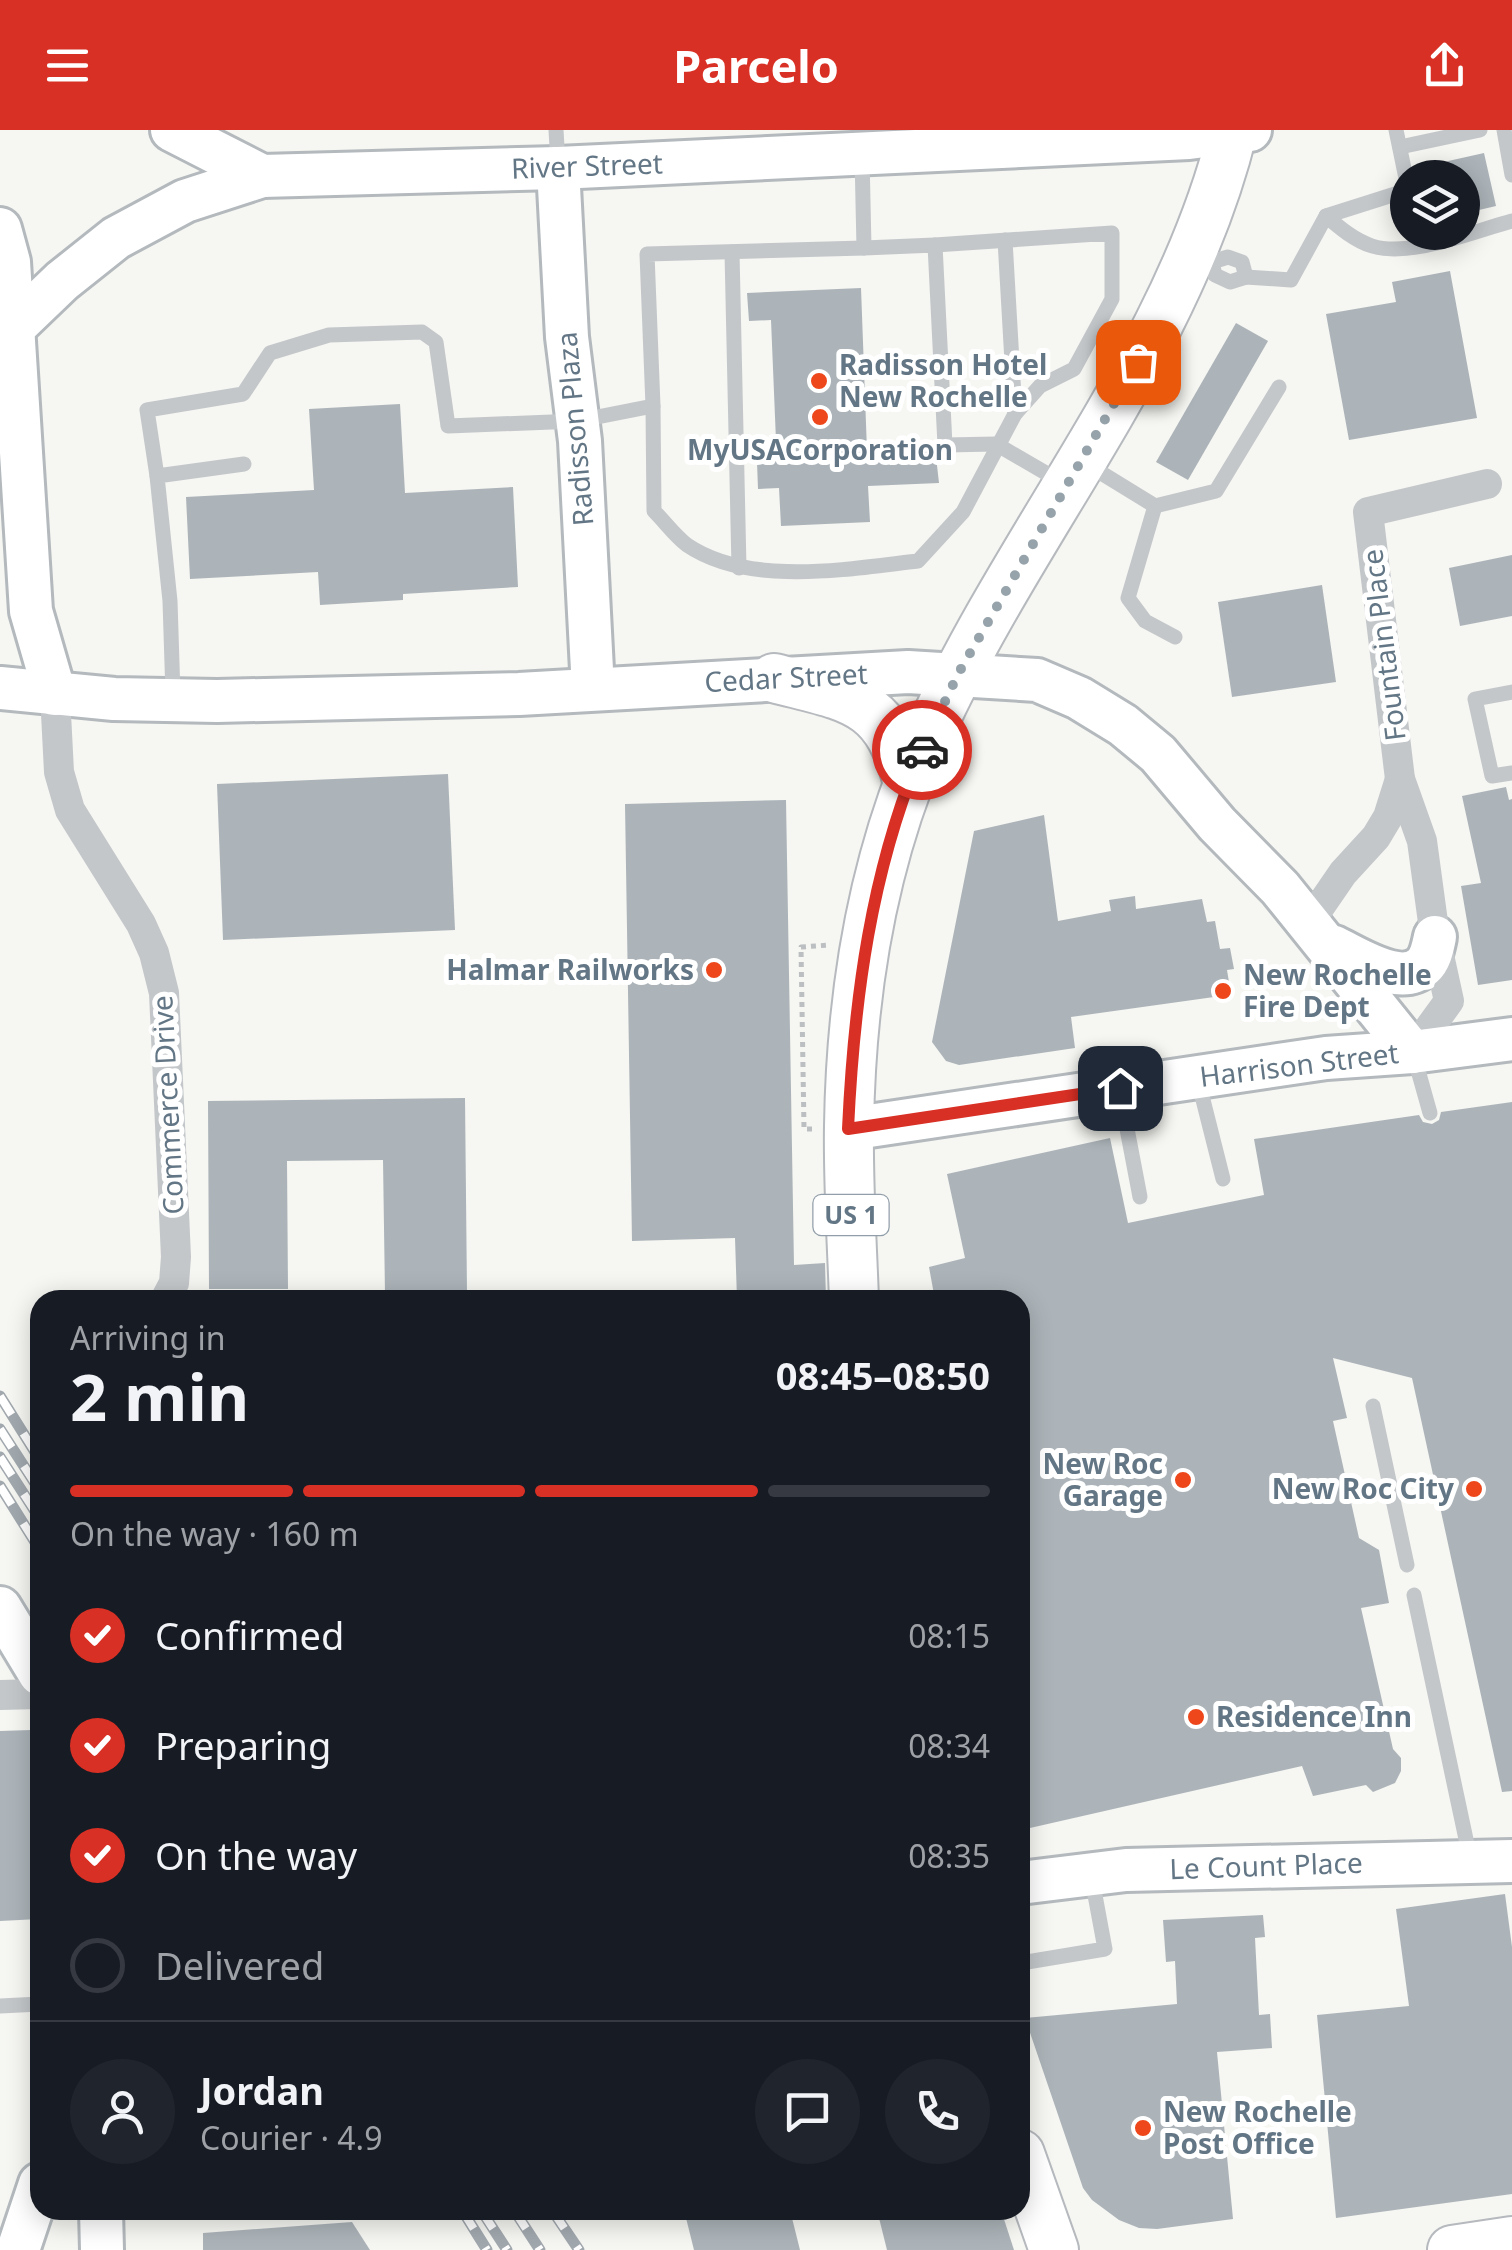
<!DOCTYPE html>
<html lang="en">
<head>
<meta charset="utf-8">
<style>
  :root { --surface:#171b24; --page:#20242c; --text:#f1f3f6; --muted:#9ea1a6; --line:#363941; --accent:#d93025 }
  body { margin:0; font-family:"Noto Sans",sans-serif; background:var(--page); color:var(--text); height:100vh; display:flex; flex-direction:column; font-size:38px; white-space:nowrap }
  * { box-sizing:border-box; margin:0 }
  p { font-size:32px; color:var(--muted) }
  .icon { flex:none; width:55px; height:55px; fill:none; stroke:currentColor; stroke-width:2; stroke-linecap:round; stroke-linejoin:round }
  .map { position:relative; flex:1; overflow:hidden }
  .drawer { position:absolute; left:30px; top:1160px; width:1000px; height:930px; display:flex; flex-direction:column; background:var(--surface); border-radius:30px; box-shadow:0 5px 25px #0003 }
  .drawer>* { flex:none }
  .tools { position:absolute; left:1390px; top:30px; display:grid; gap:20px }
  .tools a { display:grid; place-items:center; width:90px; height:90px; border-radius:50%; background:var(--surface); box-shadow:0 5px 25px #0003; font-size:50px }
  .pin { position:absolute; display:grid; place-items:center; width:85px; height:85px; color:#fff; margin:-42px; border-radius:20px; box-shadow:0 5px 15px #0006 }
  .courier { position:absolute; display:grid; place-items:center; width:100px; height:100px; margin:-50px; border:8px solid #d93025; border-radius:50%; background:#fff; color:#222; box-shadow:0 2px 12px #0007 }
  .overview em { font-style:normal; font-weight:700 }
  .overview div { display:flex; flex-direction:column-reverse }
  .overview { display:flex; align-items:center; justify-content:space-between; height:170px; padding:0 40px }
  h1 { font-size:65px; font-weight:700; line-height:75px }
  .bar { display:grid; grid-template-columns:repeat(4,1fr); gap:15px 10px; align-content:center; height:120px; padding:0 40px }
  .bar i { height:12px; border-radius:8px; background:var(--line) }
  .bar .on { background:var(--accent) }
  .bar p { grid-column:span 4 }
  .line { display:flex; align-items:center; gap:25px; padding:0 40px; border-top:2px solid var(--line) }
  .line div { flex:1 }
  .round { display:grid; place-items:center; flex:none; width:105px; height:105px; border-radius:52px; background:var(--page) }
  ol { padding:0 40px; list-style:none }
  li { display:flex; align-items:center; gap:30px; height:110px }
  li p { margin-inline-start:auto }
  li .icon { padding:10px; border-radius:50%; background:var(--accent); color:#fff; stroke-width:4 }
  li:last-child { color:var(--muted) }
  li i { width:55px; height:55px; border:5px solid var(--line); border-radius:50% }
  header { display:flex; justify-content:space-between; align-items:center; height:130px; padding:0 40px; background:var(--accent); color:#fff; font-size:45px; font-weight:700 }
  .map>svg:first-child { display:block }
</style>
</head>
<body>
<header><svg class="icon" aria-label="menu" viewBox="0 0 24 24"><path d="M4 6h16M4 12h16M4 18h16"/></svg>Parcelo<svg class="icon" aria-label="share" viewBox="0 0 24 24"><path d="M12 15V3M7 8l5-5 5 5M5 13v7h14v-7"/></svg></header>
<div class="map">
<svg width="1512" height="2120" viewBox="0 0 1512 2120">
  <rect width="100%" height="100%" fill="#f6f6f2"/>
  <!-- building -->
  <g fill="#acb4b9">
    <path d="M1484 23 1496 76 1462 84V48H1418L1417 38Z"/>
    <path d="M1450 141 1477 288 1349 310 1326 184 1396 172 1392 152Z"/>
    <path d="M861 158 867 321 935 318 939 353 868 356 870 392 781 396 779 358 758 359 757 332H765L764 311H776L771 190 749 191 747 163Z"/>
    <path d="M1236 193 1268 211 1188 350 1156 332Z"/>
    <path d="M400 274 405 363 513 357 518 457 403 464V470L320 475 318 442 190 449 186 367 314 360 309 279Z"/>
    <path d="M1512 425V486L1460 496 1449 438Z"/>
    <path d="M1322 455 1336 552 1232 567 1218 472Z"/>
    <path d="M448 644 455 800 223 810 217 654Z"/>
    <path d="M1506 657 1509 670 1512 669V850L1478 855 1461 756 1481 753 1462 666Z"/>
    <path d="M786 670 794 1135 825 1133 826 1170H737L735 1108 632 1111 625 674Z"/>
    <path d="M1044 685 1058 791 1111 781 1109 770 1135 766 1136 779 1202 769 1207 792 1215 791 1220 819 1230 818 1234 839 1227 840 1229 852 1214 853V867L1071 887 1075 918 959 935 946 931 932 912 974 701Z"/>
    <path d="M465 968 467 1163 385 1164 383 1030 287 1031 288 1159H209L208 971Z"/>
    <path d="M1512 972V1661L1502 1662 1412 1248 1333 1228 1347 1288 1333 1291 1359 1408 1379 1420 1389 1473 1361 1478 1393 1619 1401 1628V1641L1395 1653 1373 1662 1366 1655 1313 1666 1302 1636 1030 1698 1020 1659V1170H935L929 1137 965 1128 947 1044 1110 1008 1128 1093 1264 1065 1254 1009 1419 985 1423 992 1432 994 1439 990 1441 982Z"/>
    <path d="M31 1600 39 1789 0 1791V1601Z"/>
    <path d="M1505 1764 1512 1817V2064L1336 2088 1317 1885 1409 1876 1396 1779Z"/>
    <path d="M1263 1785 1265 1807 1255 1808 1259 1885 1270 1884 1272 1918 1217 1922 1233 2089 1157 2099 1139 2098 1119 2090 1092 2070 1083 2058 1025 1888 1177 1874 1175 1831 1166 1832 1163 1790Z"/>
    <path d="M684 2080H790L800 2120H694Z"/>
    <path d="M877 2080H1001L1014 2120H887Z"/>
    <path d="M352 2092 370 2120H203V2103Z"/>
  </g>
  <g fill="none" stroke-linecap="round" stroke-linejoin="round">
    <!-- secondary casing -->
    <g stroke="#b3b9bd" stroke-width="48">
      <g id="secondary">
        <path d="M172 0 262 46"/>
        <path d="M558 38 567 207 580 311 593 559"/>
        <path d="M0 99 9 132 31 481 55 564"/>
        <path d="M0 218 13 198 62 151 116 108 185 71 262 46 558 38 1189 8 1250 0"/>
        <path d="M0 558 114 569 217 571 519 564 908 542 1037 550 1079 568 1123 595 1158 624 1217 694 1280 758 1412 922"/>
        <path d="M1334 817C1357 828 1400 857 1423 836 1431 829 1433 816 1435 807"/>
        <path d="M849 999 1326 928 1412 922 1512 909"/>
        <path d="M0 1478 40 1544"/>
        <path d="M1020 1753 1126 1740 1512 1731"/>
        <path d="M101 2080 102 2120"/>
        <path d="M18 2120 40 2054"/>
      </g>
    </g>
    <!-- primary casing -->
    <g stroke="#b6babe" stroke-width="52">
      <g id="primary">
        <path d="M774 548C850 568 887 568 908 654"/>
        <path d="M854 1170C852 1112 848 1054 849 996 851 861 874 722 931 599 1024 396 1179 220 1233 0"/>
        <path d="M1020 2024 1054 2120"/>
        <path d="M1452 2120 1512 2111"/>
      </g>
    </g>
    <!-- path -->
    <path stroke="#bcbfc1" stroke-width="5" stroke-dasharray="5 5" stroke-linecap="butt" d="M812 999H804L801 817 830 815"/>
    <!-- lane -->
    <g stroke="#c3c7ca" stroke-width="15">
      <path d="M556 0 558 34"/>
      <path d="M1396 0 1408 58"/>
      <path d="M1504 0 1512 45"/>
      <path d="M1400 17 1480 0"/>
      <path d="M862 26 864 118 935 115 945 315 996 314 1063 353"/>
      <path d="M1326 86C1340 98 1354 110 1372 116 1410 128 1474 101 1512 91"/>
      <path d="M1005 110 1015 284"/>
      <path d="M732 122 739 438"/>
      <path d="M1204 129 1212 132 1228 127 1242 132 1246 147"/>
      <path d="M1212 132 1215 145 1230 152 1246 147 1291 150 1326 86 1408 60"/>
      <path d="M653 276 654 381C665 392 675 406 687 415 749 457 848 439 918 431L963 382 1015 284 1040 256 1074 239 1112 169V103L935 115"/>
      <path d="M1085 333 1155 376 1128 468 1145 491 1175 507"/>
      <path d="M157 346 147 280 243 264 270 223 329 205 422 202 436 212 448 296 577 291 653 276 647 124 864 118"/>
      <path d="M1155 376 1216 361 1279 257"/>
      <path d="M1512 562 1475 569 1492 646 1512 643"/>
      <path d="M173 565 170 471 157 346 244 334"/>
      <path d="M1414 926 1430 983"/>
      <path d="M1198 950 1223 1049"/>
      <path d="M1120 962 1140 1067"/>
      <path d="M1373 1276 1407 1435"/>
      <path d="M1414 1465 1470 1728"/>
      <path d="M1021 1833 1105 1819 1092 1749"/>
      <path d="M0 1876 40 1874"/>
    </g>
    <!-- street -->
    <g stroke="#c3c7ca" stroke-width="30">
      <path d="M55 564 59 642 70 680 141 794 154 823 164 863 176 1127 174 1153 165 1170"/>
      <path d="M1308 794 1343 743 1376 707 1388 687 1400 649"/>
      <path d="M1412 922 1449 871 1435 807 1422 711 1400 649 1368 382 1487 354"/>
      <path d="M0 1565 40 1564"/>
    </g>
    <!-- secondary -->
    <use href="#secondary" stroke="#fff" stroke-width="42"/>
    <!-- primary -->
    <use href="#primary" stroke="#fff" stroke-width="48"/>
    <!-- rail casing -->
    <g stroke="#a1a8ae" stroke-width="11">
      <g id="rail">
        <path d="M0 1266 40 1330"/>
        <path d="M0 1299 40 1361"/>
        <path d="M0 1327 40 1389"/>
        <path d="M0 1356 40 1420"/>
        <path d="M462 2080 487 2120"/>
        <path d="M481 2080 507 2120"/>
        <path d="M514 2080 540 2120"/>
        <path d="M552 2080 579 2120"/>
      </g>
    </g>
    <!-- rail -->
    <use href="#rail" stroke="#fff" stroke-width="8" stroke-dasharray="22" stroke-linecap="butt"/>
  </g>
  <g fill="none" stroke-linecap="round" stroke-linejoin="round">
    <!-- done -->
    <path stroke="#96a3ab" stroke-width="10" stroke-dasharray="0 18" d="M922 620 958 544 1138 232"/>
    <!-- route -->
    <path stroke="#d93025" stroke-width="12" d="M922 620C871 740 854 869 848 999L1120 958"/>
  </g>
  <!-- markers -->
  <g fill="#ed471b" stroke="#fff" stroke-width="4">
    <circle cx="819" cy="251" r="10"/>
    <circle cx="820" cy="287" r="10"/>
    <circle cx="714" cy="840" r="10"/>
    <circle cx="1223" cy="861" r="10"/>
    <circle cx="1183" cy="1350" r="10"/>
    <circle cx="1474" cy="1359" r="10"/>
    <circle cx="1196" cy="1587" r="10"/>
    <circle cx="1143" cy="1998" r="10"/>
  </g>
  <g text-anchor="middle" stroke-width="10" stroke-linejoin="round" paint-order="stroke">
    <!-- shield labels -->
    <rect fill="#fff" stroke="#929faa" stroke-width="2.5" x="813.5" y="1065" width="75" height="40" rx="8"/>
    <g font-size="25" font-weight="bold" fill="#637685">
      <text x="851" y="1094">US 1</text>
    </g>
    <!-- street labels -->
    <g font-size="28" fill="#637685" stroke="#fff">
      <text transform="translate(587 36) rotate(-2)" y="10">River Street</text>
      <text transform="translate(575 299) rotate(-95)" y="10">Radisson Plaza</text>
      <text transform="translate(1384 515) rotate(-97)" y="10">Fountain Place</text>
      <text transform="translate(786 548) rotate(-3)" y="10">Cedar Street</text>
      <text transform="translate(1299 935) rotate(-7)" y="10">Harrison Street</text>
      <text transform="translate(168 975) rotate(-93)" y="10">Commerce Drive</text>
      <text transform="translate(1266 1736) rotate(-2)" y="10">Le Count Place</text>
    </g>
    <!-- poi labels -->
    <g font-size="28" font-weight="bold" fill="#637685" stroke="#fff" text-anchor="start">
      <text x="839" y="245">Radisson Hotel<tspan x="839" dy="32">New Rochelle</tspan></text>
      <text x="820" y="330" text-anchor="middle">MyUSACorporation</text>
      <text x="694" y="850" text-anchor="end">Halmar Railworks</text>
      <text x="1243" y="855">New Rochelle<tspan x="1243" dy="32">Fire Dept</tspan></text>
      <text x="1163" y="1344" text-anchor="end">New Roc<tspan x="1163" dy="32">Garage</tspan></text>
      <text x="1454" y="1369" text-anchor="end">New Roc City</text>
      <text x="1216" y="1597">Residence Inn</text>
      <text x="1163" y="1992">New Rochelle<tspan x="1163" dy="32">Post Office</tspan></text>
    </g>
  </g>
</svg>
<div class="tools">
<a><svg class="icon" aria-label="layers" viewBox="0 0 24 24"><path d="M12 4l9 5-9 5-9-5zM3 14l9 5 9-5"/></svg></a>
</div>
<div class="pin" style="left:1138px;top:232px;background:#ea580c"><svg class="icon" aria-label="bag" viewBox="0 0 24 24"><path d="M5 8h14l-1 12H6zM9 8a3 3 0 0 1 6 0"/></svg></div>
<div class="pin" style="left:1120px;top:958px;background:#1f2937"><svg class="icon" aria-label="home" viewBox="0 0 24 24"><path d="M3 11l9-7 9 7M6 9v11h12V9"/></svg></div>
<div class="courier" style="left:922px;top:620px"><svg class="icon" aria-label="car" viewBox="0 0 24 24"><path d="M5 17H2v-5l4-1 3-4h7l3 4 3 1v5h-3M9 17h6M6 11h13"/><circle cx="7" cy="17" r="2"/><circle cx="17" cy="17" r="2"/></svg></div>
<section class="drawer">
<div class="overview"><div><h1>2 min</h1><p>Arriving in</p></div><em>08:45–08:50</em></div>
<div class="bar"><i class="on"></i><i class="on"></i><i class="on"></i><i></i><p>On the way · 160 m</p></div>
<ol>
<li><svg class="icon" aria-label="check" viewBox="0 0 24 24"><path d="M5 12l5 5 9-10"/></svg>Confirmed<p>08:15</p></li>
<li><svg class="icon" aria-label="check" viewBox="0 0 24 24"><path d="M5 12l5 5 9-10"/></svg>Preparing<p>08:34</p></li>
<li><svg class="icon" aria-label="check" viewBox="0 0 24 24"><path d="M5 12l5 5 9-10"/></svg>On the way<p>08:35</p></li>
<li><i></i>Delivered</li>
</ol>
<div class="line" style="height:180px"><a class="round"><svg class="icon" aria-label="person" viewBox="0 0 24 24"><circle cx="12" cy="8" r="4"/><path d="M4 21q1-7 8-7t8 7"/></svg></a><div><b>Jordan</b><p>Courier · 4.9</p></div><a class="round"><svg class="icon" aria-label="chat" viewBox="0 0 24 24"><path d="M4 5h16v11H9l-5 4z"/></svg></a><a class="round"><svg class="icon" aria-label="phone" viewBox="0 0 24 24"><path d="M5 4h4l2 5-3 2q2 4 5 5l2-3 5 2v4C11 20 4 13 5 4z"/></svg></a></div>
</section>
</div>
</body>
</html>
